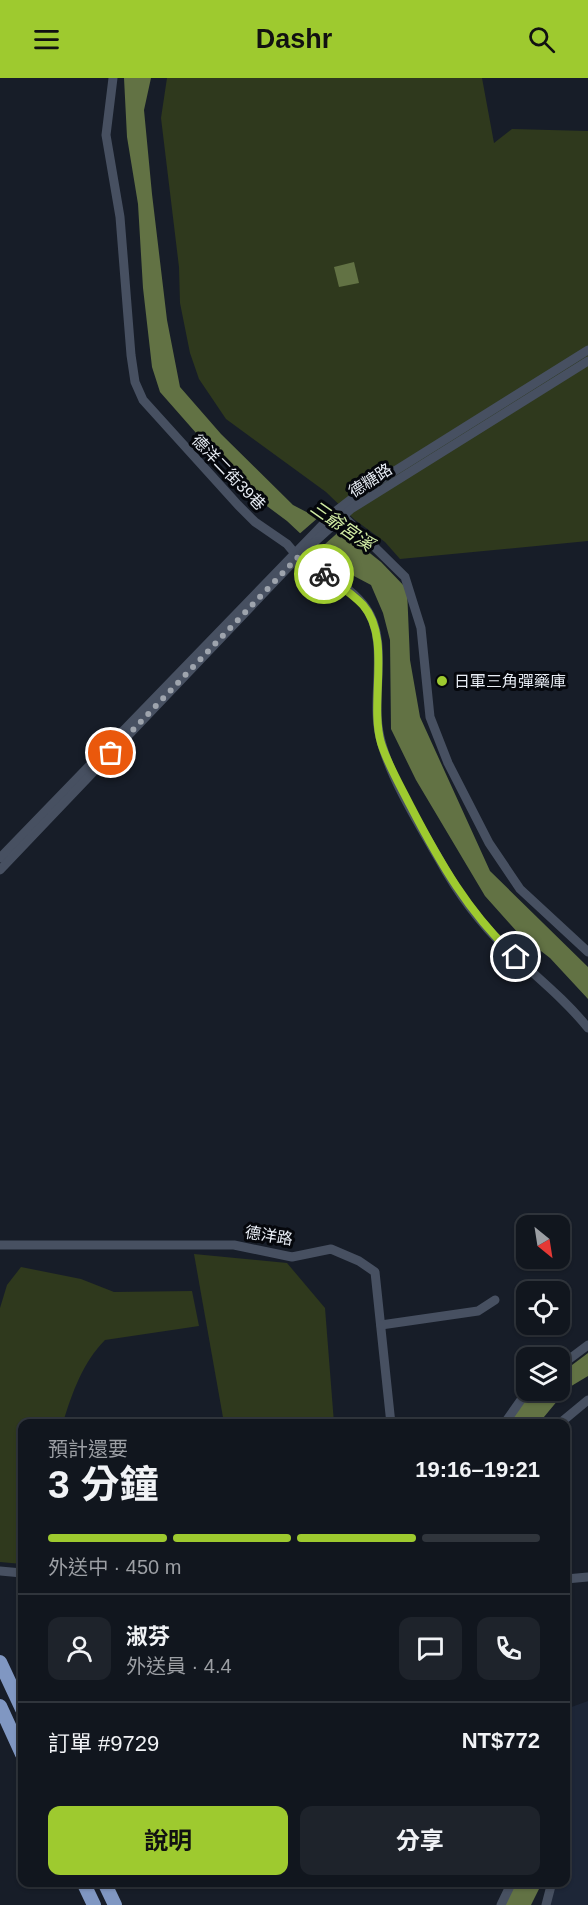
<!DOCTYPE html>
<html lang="zh-TW">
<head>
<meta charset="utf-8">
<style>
  :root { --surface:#11161e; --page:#1e232b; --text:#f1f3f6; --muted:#9c9fa4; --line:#30353c; --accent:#9eca2f }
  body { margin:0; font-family:Arial,"Noto Sans TC",sans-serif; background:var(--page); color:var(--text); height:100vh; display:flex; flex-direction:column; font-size:22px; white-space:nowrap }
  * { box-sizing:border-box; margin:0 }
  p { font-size:20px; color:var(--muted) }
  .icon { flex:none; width:33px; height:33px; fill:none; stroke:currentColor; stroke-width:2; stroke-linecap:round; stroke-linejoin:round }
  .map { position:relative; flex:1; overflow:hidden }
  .panel { position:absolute; left:18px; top:1341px; width:552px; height:468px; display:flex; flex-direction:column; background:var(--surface); border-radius:12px; box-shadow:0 2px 4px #0004,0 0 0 2px var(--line) }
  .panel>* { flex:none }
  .needle { width:39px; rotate:150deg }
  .controls { position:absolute; left:516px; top:1137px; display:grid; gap:12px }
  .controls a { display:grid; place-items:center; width:54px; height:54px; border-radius:12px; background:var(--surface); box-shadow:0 2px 4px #0004,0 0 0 2px var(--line); font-size:30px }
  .pin { position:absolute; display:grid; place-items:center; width:51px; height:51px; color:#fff; margin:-26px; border:3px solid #fff; border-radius:50%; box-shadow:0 2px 6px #0007 }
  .courier { position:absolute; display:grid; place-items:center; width:60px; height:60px; margin:-30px; border:4px solid #9eca2f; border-radius:50%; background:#fff; color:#222; box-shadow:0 2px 8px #0007 }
  .summary em { font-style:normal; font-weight:700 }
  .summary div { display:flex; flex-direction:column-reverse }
  .summary { display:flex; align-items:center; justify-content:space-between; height:102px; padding:0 30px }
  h1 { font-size:39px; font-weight:700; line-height:45px }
  .bar { display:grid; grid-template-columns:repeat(4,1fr); gap:9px 6px; align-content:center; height:72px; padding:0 30px }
  .bar i { height:8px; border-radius:4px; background:var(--line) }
  .bar .current { background:var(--accent) }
  .bar p { grid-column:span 4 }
  .line { display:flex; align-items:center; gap:15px; padding:0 30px; border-top:2px solid var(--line) }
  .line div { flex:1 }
  .round { display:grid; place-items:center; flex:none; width:63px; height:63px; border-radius:12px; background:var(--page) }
  .button { display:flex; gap:12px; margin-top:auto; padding:12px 30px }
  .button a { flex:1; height:69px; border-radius:12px; background:var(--accent); color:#111; font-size:24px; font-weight:700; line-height:69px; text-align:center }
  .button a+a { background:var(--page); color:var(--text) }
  header { display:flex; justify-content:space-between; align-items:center; height:78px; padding:0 30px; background:var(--accent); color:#111; font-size:27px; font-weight:700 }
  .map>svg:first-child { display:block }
</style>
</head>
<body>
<header><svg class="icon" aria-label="menu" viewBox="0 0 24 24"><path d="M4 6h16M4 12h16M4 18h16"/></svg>Dashr<svg class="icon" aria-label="search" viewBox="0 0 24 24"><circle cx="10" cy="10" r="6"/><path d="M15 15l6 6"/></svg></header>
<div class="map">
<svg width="588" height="1827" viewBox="0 0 588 1827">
  <rect width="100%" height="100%" fill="#171d28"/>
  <!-- built -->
  <path fill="#1d2637" d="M588 1623V1827H548L554 1805 566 1804V1631Z"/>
  <!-- green -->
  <g fill="#2f391d">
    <path d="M167 0H482L494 65 512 51 588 53V463L400 481 385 464 355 442 326 414 226 341 199 301 190 275 180 225 179 189 161 40Z"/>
    <path d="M194 1176 287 1185 325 1230 334 1345H224Z"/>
    <path d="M21 1189 81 1201 114 1214 192 1213 199 1248 105 1262C83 1284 72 1315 63 1345L22 1346V1486L0 1484V1230L7 1207Z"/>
  </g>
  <!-- water -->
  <g fill="#627244">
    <path d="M124 0H151L144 32 152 116 167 242 180 309 221 356 293 427 341 452 381 484 407 511 410 582 420 639 490 793 588 889V921L550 880 519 856 485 818 416 702 391 651 390 562 383 535 371 507 335 488 287 443 248 414 160 314 152 289 143 210 138 126 127 59Z"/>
    <path d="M354 184 359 205 339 209 334 189Z"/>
    <path d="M588 1275V1298L568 1310 539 1345 509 1346C527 1320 526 1313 560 1312V1296Z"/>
    <path d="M512 1805H542L531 1827H502Z"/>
  </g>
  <!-- pier -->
  <path fill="#171d28" d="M320 438 343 450 315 475 297 458Z"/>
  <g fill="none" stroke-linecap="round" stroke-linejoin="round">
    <!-- minor -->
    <g stroke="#475061" stroke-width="9">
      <path d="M113 0 106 57 120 139 131 277 135 304 143 322 238 427 255 444 287 466 298 479 306 481C325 496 352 510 366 530 390 564 370 619 380 659 389 698 418 745 439 781 457 814 480 845 507 871 534 897 564 920 588 950"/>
      <path d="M340 435 405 499 421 550 430 639 448 685 489 765 520 811 588 874"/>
      <path d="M0 780 336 433 358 416 588 272"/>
      <path d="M0 792 298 479 351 431 588 283"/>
      <path d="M0 1167H234L292 1179 331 1171 359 1183 375 1194 391 1346"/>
      <path d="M381 1247 478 1233 495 1222"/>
      <path d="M560 1288 588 1267"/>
      <path d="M504 1346 528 1312"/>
      <path d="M559 1346 588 1322"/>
      <path d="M0 1493 22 1495"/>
      <path d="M566 1501 588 1499"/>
      <path d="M501 1827 512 1804"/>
      <path d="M546 1827 552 1804"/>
    </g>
    <!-- highway -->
    <g stroke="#8097c2" stroke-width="14">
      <path d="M0 1584 22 1631"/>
      <path d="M0 1628 22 1676"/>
      <path d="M83 1804 94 1827"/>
      <path d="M104 1804 115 1827"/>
    </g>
  </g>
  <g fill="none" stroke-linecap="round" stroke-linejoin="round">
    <!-- done -->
    <path stroke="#9ea4ad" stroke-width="6" stroke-dasharray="0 10.8" d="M111 675 298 479 306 481 324 496"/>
    <!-- route -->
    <path stroke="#9eca2f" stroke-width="8" d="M324 496C337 506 352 515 363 527 392 560 369 624 381 665 388 687 400 707 410 727 439 783 469 836 516 879"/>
  </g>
  <!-- markers -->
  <circle fill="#9eca2f" stroke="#05070c" stroke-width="2" cx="442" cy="603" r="6"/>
  <g text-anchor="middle" stroke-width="6" stroke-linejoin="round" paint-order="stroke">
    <!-- street labels -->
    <g font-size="16" fill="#e7ecf4" stroke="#05070c">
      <text transform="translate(229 394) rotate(46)" y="6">德洋二街39巷</text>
      <text transform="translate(370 402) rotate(-33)" y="6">德糖路</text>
      <text transform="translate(269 1157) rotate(9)" y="6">德洋路</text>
    </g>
    <!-- poi labels -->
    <g font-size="16" fill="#e7ecf4" stroke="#05070c" text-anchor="start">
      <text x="454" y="609">日軍三角彈藥庫</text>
    </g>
    <!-- water labels -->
    <g font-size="18" font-style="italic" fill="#d2eda4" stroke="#05070c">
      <text transform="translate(342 448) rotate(35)" y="6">三爺宮溪</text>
    </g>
  </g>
</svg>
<div class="controls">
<a><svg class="needle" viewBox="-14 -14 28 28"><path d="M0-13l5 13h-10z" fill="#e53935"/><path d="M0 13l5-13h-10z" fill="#9c9fa4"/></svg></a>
<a><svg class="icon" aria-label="locate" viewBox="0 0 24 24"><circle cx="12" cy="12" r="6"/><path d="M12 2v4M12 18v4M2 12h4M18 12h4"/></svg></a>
<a><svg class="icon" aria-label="layers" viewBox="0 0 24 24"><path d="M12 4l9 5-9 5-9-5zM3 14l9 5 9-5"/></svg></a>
</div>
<div class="pin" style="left:111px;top:675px;background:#ea580c"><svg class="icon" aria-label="bag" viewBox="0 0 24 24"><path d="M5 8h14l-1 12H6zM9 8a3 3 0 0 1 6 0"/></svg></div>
<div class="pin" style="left:516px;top:879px;background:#1f2937"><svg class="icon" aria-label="home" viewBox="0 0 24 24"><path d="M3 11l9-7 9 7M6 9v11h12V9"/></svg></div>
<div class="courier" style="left:324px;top:496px"><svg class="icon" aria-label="bike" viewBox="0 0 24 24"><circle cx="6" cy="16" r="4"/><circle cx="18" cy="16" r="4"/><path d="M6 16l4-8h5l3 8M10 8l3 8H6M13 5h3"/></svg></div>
<section class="panel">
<div class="summary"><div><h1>3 分鐘</h1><p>預計還要</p></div><em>19:16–19:21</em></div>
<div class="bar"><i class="current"></i><i class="current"></i><i class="current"></i><i></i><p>外送中 · 450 m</p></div>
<div class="line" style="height:108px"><a class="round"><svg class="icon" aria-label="person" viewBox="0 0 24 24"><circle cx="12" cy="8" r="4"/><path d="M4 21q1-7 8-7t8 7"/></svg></a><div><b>淑芬</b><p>外送員 · 4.4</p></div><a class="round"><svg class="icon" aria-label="chat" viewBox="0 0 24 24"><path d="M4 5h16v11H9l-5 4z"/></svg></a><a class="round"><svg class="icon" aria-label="phone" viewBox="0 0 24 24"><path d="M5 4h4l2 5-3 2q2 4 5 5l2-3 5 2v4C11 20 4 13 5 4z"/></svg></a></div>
<div class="line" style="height:78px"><div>訂單 #9729</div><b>NT$772</b></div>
<div class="button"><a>說明</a><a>分享</a></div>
</section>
</div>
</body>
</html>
